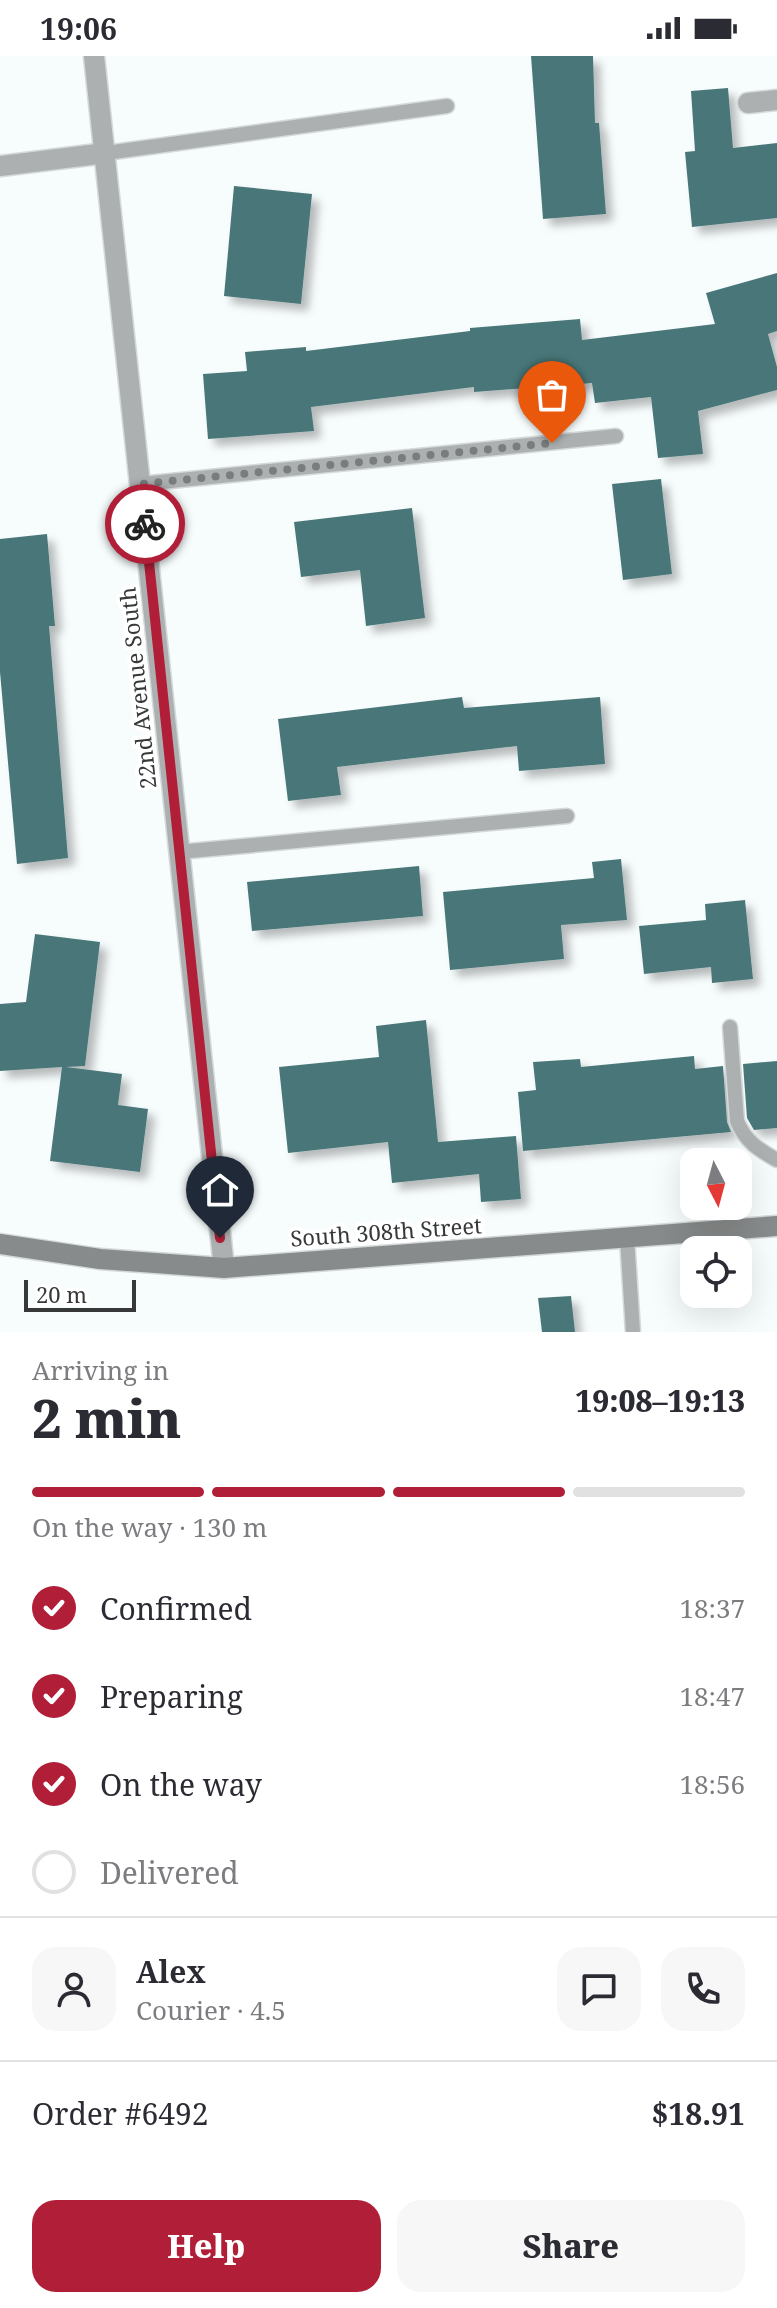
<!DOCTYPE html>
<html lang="en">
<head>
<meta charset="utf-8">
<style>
  :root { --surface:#fff; --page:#f7f7f7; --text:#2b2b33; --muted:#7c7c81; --line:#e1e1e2; --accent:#b11e37 }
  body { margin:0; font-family:"Noto Serif",serif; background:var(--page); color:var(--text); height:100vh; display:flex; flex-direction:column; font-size:30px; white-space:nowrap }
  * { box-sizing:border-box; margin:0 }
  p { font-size:26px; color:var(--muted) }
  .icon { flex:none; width:44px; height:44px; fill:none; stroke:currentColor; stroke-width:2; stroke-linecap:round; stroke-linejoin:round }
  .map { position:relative; height:1276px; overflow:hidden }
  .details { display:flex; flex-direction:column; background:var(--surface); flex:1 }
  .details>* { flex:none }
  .needle { width:52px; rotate:174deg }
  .buttons { position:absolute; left:680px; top:1092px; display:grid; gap:16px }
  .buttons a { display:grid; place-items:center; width:72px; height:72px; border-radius:16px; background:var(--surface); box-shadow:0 8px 32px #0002; font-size:40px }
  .scale { position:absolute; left:24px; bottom:20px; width:112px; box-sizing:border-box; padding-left:8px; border:4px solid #373939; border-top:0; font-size:22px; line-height:28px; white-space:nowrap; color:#373939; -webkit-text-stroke:6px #fff; paint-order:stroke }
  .pin { position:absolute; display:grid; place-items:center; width:68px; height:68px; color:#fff; margin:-82px -34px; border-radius:50% 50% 50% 0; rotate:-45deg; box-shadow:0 0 8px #0007 }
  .pin .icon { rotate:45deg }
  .courier { position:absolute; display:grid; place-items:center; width:80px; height:80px; margin:-40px; border:6px solid #b11e37; border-radius:50%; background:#fff; color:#222; box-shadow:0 2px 10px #0007 }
  .summary em { font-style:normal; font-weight:800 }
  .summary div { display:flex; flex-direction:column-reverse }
  .summary { display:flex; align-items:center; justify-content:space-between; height:136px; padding:0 32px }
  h1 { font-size:52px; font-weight:800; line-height:60px }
  .bar { display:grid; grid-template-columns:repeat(4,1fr); gap:12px 8px; align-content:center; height:96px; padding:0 32px }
  .bar i { height:10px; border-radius:6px; background:var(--line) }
  .bar .active { background:var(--accent) }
  .bar p { grid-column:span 4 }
  .line { display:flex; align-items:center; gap:20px; padding:0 32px; border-top:2px solid var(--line) }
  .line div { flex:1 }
  .round { display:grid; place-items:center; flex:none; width:84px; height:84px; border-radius:24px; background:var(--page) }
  ol { padding:0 32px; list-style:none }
  li { display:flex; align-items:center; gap:24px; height:88px }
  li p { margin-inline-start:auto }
  li .icon { padding:8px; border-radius:50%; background:var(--accent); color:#fff; stroke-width:4 }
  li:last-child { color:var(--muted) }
  li i { width:44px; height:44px; border:4px solid var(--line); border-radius:50% }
  .button { display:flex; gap:16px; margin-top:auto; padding:16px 32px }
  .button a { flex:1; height:92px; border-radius:24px; background:var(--accent); color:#fff; font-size:32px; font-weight:800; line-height:92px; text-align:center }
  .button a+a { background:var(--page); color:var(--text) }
  .status { display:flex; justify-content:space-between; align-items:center; height:56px; padding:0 40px; background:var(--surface); direction:ltr }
  .status svg { height:22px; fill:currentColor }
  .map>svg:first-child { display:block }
</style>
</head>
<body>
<div class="status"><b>19:06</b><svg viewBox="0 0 49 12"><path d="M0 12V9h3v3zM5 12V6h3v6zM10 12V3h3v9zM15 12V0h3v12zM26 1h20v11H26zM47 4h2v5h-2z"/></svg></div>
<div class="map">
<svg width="777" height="1276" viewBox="0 0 777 1276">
  <defs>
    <filter id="shadow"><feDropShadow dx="7" dy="7" stdDeviation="4" flood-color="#0004"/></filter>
  </defs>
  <rect width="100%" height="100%" fill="#f7fcfc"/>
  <!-- building -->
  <g fill="#4a7779" filter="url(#shadow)">
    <path d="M531 0H593L595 67H599L606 158 543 163Z"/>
    <path d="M728 32 733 92 777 87V162L692 171 685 96 695 95 691 35Z"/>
    <path d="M234 130 312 138 301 248 224 240Z"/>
    <path d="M777 217V275L768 278 777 311V334L698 355 703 398 658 402 651 341 595 347 592 327 474 336V331L311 351 314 375 208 383 203 318 247 315 245 296 306 291V295L470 275V272L580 263 582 284 715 268 706 237Z"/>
    <path d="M661 423 672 518 623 524 612 428Z"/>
    <path d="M412 452 425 562 366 570 360 514 301 521 294 466Z"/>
    <path d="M47 478 55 570H49L68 802 17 808 0 616V483Z"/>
    <path d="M462 641 464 652 600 641 605 708 519 715 517 690 337 711 341 739 288 745 278 663Z"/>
    <path d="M621 803 627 864 561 869 564 903 450 914 443 836 594 822 592 806Z"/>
    <path d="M419 810 423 860 252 875 247 826Z"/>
    <path d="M745 844 753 923 712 927 711 911 644 918 639 870 706 864 705 848Z"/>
    <path d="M35 878 100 886 85 1010 66 1011 122 1018 118 1049 148 1053 140 1116 50 1105 62 1011 0 1015V948L26 946Z"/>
    <path d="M426 964 438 1086 516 1080 521 1143 481 1146 479 1118 392 1127 388 1086 288 1097 279 1011 379 1001 376 970Z"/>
    <path d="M694 1000 695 1013 723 1010 727 1066 731 1076 523 1095 518 1036 536 1034 533 1006 580 1003 581 1011Z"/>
    <path d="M777 1005V1072L754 1074 747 1062 743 1008Z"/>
    <path d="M571 1240 575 1276H542L538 1242Z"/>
  </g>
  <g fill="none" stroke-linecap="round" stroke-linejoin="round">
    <!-- lane casing -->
    <g stroke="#d4d9d9" stroke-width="17">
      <g id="lane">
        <path d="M106 97 447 50"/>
        <path d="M141 428 616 380"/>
        <path d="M179 796 567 760"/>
        <path d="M730 971 737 1065C745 1085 759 1094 777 1104"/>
        <path d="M627 1182 633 1276"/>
      </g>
    </g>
    <!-- street casing -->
    <g stroke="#d4d9d9" stroke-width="23">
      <g id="street">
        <path d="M94 0 224 1212"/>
        <path d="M748 47 777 44"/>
        <path d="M0 110 106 97"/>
      </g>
    </g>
    <!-- secondary casing -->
    <g stroke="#d4d9d9" stroke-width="23">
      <path id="secondary" d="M0 1188 100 1203 224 1212 777 1170"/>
    </g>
    <!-- lane -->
    <use href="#lane" stroke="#adb0b0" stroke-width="14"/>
    <!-- street -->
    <use href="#street" stroke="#adb0b0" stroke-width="20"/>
    <!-- secondary -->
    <use href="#secondary" stroke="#888b8b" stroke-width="20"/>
  </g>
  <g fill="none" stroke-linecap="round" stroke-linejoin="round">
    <!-- done -->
    <path stroke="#7a7d7d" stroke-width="8" stroke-dasharray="0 14.4" d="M145 468 141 428 552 387"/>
    <!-- route -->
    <path stroke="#b11e37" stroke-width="10" d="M145 468 220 1182"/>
  </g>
  <g text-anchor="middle" stroke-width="8" stroke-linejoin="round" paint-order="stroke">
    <!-- street labels -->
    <g font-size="22" fill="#373939" stroke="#fff">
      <text transform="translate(138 632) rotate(-96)" y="8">22nd Avenue South</text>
      <text transform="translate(386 1176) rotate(-4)" y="8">South 308th Street</text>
    </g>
  </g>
</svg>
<div class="buttons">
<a><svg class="needle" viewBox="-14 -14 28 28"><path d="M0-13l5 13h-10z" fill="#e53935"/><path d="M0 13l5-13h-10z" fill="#7c7c81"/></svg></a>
<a><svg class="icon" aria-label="locate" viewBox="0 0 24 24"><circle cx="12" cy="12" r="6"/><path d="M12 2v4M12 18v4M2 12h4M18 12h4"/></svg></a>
</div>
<div class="scale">20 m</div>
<div class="pin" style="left:552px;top:387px;background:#ea580c"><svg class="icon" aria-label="bag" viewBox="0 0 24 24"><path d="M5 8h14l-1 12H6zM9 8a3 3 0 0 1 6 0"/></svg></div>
<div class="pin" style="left:220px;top:1182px;background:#1f2937"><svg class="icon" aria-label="home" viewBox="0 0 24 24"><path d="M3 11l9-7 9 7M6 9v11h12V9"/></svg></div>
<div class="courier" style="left:145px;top:468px"><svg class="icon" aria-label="bike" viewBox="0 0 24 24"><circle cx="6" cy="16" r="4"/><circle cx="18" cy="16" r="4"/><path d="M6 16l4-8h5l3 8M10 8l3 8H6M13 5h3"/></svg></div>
</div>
<section class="details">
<div class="summary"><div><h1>2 min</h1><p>Arriving in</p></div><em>19:08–19:13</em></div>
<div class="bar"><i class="active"></i><i class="active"></i><i class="active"></i><i></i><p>On the way · 130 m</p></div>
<ol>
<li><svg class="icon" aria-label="check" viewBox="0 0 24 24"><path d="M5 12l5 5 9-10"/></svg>Confirmed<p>18:37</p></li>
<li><svg class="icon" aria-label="check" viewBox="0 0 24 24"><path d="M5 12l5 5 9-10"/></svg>Preparing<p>18:47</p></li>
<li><svg class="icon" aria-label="check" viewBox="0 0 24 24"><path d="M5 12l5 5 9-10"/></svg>On the way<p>18:56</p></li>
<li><i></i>Delivered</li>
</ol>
<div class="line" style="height:144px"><a class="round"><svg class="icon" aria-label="person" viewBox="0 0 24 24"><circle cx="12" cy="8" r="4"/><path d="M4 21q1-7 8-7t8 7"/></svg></a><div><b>Alex</b><p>Courier · 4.5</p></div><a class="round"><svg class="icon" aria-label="chat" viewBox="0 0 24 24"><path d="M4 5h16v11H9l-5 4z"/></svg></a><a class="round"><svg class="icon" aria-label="phone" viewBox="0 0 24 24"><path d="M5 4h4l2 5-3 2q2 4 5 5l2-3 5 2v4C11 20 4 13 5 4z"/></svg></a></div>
<div class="line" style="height:104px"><div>Order #6492</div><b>$18.91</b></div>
<div class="button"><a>Help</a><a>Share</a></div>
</section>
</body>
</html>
